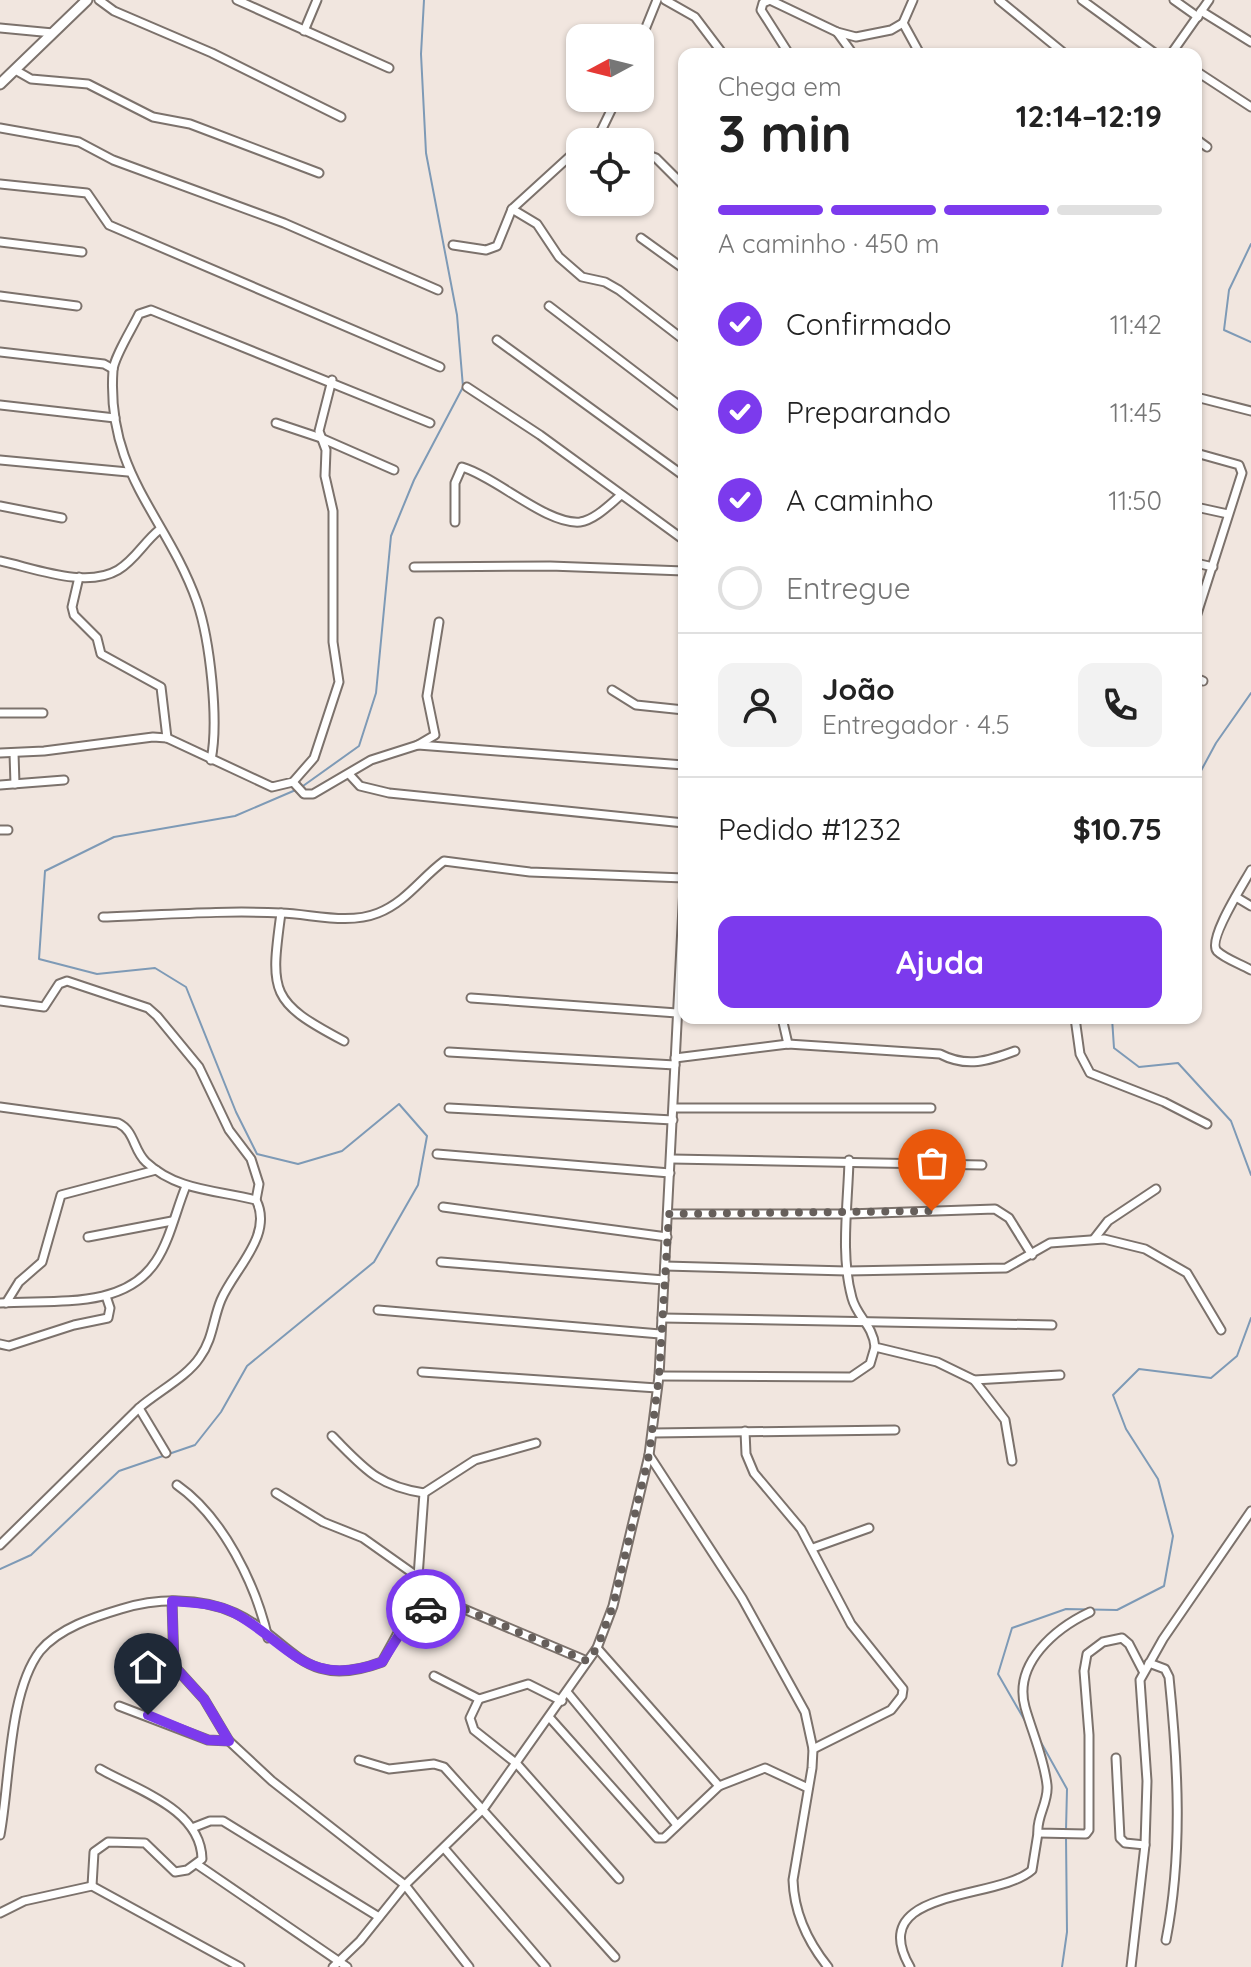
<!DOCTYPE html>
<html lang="pt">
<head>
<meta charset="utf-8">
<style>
  :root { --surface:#fff; --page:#f2f2f2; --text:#222; --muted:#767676; --line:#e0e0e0; --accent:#7c3aed }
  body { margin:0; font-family:Quicksand,sans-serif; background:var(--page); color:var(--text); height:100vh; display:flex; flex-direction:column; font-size:30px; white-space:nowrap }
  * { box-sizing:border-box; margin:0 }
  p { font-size:26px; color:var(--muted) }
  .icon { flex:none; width:44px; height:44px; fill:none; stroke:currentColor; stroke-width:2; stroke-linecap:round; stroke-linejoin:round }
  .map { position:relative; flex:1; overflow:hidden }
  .side { position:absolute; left:678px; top:48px; width:524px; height:976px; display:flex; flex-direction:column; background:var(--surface); border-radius:16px; box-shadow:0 2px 6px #0004 }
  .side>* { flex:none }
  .needle { width:52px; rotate:263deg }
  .tools { position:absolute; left:566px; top:24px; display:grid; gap:16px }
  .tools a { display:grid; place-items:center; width:88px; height:88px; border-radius:16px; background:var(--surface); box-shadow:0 2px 6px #0004; font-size:40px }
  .pin { position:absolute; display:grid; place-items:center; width:68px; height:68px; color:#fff; margin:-82px -34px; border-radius:50% 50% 50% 0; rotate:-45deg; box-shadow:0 0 8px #0007 }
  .pin .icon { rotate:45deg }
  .courier { position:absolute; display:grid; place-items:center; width:80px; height:80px; margin:-40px; border:6px solid #7c3aed; border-radius:50%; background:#fff; color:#222; box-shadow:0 2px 10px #0007 }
  .overview em { font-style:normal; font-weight:800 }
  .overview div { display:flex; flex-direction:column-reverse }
  .overview { display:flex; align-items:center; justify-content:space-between; height:136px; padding:0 40px }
  h1 { font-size:52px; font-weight:800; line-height:60px }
  .bar { display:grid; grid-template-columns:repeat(4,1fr); gap:12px 8px; align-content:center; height:96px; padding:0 40px }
  .bar i { height:10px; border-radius:6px; background:var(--line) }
  .bar .active { background:var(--accent) }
  .bar p { grid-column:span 4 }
  .line { display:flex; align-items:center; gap:20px; padding:0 40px; border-top:2px solid var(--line) }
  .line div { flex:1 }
  .round { display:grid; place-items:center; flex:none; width:84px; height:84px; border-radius:16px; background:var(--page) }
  ol { padding:0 40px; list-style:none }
  li { display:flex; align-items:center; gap:24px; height:88px }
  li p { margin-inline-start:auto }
  li .icon { padding:8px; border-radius:50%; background:var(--accent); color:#fff; stroke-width:4 }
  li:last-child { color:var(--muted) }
  li i { width:44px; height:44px; border:4px solid var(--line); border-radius:50% }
  .action { display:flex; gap:16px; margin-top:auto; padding:16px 40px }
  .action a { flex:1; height:92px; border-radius:16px; background:var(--accent); color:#fff; font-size:32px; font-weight:800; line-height:92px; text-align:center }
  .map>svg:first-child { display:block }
</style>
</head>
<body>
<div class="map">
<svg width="1251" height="1967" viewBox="0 0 1251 1967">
  <rect width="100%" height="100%" fill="#f1e6df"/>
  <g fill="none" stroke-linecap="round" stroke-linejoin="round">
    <!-- stream -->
    <g stroke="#7e9ab6" stroke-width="2">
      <path d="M1251 244 1229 290 1224 330 1251 342"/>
      <path d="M1196 780 1216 743 1251 693"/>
      <path d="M303 786 359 746 376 693 391 536 414 480 463 387 457 315 426 153 421 54 424 0"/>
      <path d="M1112 1018 1114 1048 1139 1067 1178 1063 1231 1121 1251 1175"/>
      <path d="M0 1569 31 1555 119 1471 195 1445 221 1412 247 1366 374 1262 418 1185 427 1136 399 1104 342 1151 298 1164 257 1154 236 1112 186 987 155 968 97 974 39 959 45 871 114 837 235 816 298 789"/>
      <path d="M1028 1726 998 1674 1012 1628 1066 1609 1117 1610 1164 1586 1173 1536 1158 1479 1126 1429 1113 1395 1139 1369 1211 1378 1237 1356 1251 1318"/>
      <path d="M1038 1737 1067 1789 1066 1830"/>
      <path d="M1062 1967 1067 1932 1066 1837"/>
    </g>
    <!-- minor casing -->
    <g stroke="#7c726c" stroke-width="11">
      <g id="minor">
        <path d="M99 0 114 11 212 53 341 117"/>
        <path d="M237 0 389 68"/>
        <path d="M665 0 695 17 723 54"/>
        <path d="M999 0 1065 54"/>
        <path d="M1082 0 1156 54"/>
        <path d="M1174 0 1198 17"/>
        <path d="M1201 11 1251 42"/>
        <path d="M903 23 920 54"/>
        <path d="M0 28 53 33"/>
        <path d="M304 31 317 0"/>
        <path d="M837 32 853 54"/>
        <path d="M640 42 657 0"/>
        <path d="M789 54 761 10 763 3 770 0 837 32 856 37 891 30 903 23 913 0"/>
        <path d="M1171 54 1209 0"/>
        <path d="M17 71 31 79 88 84 153 117 190 124 319 173"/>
        <path d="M1196 71 1251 107"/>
        <path d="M0 128 79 142 113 160 284 223 438 290"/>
        <path d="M601 131 620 142"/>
        <path d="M1196 139 1207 147"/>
        <path d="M587 142 601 131 617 98"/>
        <path d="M640 152 656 158 684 186"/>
        <path d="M0 184 87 193 109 225 440 367"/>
        <path d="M512 209 537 224 559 257 582 277 605 282 619 290 684 340"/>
        <path d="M641 238 684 269"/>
        <path d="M0 242 82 252"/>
        <path d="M453 245 486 250 497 246 512 209 580 147"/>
        <path d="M0 296 77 306"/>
        <path d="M549 306 684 409"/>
        <path d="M497 340 684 476"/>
        <path d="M0 352 104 364 113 369"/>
        <path d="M467 387 540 435 684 540"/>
        <path d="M1196 397 1251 411"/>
        <path d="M0 405 115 418"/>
        <path d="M276 423 321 438 394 470"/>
        <path d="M1196 453 1239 465 1242 473 1196 617"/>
        <path d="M0 460 128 472"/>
        <path d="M0 506 62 518"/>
        <path d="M1196 507 1228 514"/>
        <path d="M455 522V483L462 467C496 477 547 525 580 522 595 520 610 504 621 495"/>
        <path d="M0 561C34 568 86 589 118 570 135 560 144 542 159 530"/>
        <path d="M1196 563 1213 567"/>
        <path d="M414 567 550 566 684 571"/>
        <path d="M79 577 72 607 74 615 97 638 101 654 161 687 167 738"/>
        <path d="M1196 678 1203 681"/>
        <path d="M612 690 636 705 684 710"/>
        <path d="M0 713H43"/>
        <path d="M418 745 684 765"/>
        <path d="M0 753 44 751 153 737 167 738 272 787 293 782 314 758 339 682 333 642V511L325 476 326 450 319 431 332 380"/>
        <path d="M14 753 15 784"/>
        <path d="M211 760C219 721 210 640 197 602 166 515 106 474 113 370 114 357 133 327 139 314L151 310 430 423"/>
        <path d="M349 774 360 786 389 793 684 823"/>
        <path d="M293 782 304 794H313L371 760 418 745 435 735 427 696 439 622"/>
        <path d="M0 785 64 780"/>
        <path d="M0 830H8"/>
        <path d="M1251 870C1244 883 1207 940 1217 951 1225 959 1241 964 1251 970"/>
        <path d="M1236 897 1251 906"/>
        <path d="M281 913C270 993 270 1002 344 1041"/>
        <path d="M103 917C162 915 222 910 281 913 312 914 348 925 378 913 406 902 421 878 444 861L530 872 684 878"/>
        <path d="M471 998 677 1013"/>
        <path d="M0 1001 44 1007 59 984 67 981 148 1008 157 1016 199 1067 229 1130 251 1159 259 1184 256 1200"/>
        <path d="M782 1018 788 1044"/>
        <path d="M1075 1018 1080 1054 1090 1073 1164 1102 1207 1124"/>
        <path d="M449 1052 675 1065"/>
        <path d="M675 1058 788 1044 940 1054C967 1068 988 1061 1015 1051"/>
        <path d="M0 1107 118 1123C135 1131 133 1150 146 1162 177 1191 217 1190 256 1200 274 1235 234 1269 221 1300 213 1319 213 1339 200 1357 187 1377 157 1392 139 1408L166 1453"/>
        <path d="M449 1108 673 1120"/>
        <path d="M674 1108H931"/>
        <path d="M437 1154 670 1173"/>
        <path d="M672 1159 982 1165"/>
        <path d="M849 1160C848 1204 840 1255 852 1298 857 1317 873 1325 875 1347L937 1362 974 1380 1060 1375"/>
        <path d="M443 1207 667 1237"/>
        <path d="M669 1214H848L995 1209 1009 1218 1032 1255"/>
        <path d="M88 1237 172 1221"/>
        <path d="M1094 1239 1108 1221 1156 1189"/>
        <path d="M441 1262 664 1280"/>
        <path d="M665 1266 847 1271 1006 1268 1050 1243 1104 1239 1145 1249 1187 1273 1221 1330"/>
        <path d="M0 1303C51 1299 124 1311 156 1261 170 1240 176 1210 186 1186"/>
        <path d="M6 1303 19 1282 42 1262 61 1195 156 1170"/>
        <path d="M378 1310 660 1334"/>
        <path d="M662 1318 1052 1325"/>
        <path d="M0 1344 9 1346 74 1325 108 1318 110 1308 106 1296"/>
        <path d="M422 1372 657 1388"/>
        <path d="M659 1376 851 1377 870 1364 875 1347"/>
        <path d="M974 1380 1005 1420 1012 1461"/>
        <path d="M745 1431 746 1454 754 1473 801 1529 851 1624 903 1689 902 1696 891 1710 813 1749"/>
        <path d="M653 1433 895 1430"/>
        <path d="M332 1436C364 1468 377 1486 424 1493L475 1460 536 1443"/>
        <path d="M649 1455 742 1598 805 1712 813 1749 812 1768 793 1880C794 1912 808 1942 828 1967"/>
        <path d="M177 1485C223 1517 256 1585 268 1638"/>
        <path d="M276 1493 323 1522 363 1538 418 1577 445 1601 587 1661"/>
        <path d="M0 1545 139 1408"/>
        <path d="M813 1548 869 1528"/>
        <path d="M418 1577 424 1493"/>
        <path d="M172 1601 174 1666 204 1699 229 1741 272 1781 405 1885 469 1967"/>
        <path d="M1090 1612C1056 1628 1013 1663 1025 1707 1032 1732 1044 1758 1047 1785 1049 1802 1036 1817 1038 1833L1086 1834 1089 1830V1735L1084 1671 1087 1654 1103 1642 1122 1638 1129 1644 1143 1671"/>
        <path d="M411 1616 445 1601"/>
        <path d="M597 1648 719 1786 765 1768 808 1788"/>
        <path d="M1149 1663 1165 1669 1169 1677C1178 1765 1183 1853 1166 1940"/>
        <path d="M434 1676 479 1699 528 1684 562 1701"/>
        <path d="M567 1692 677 1825"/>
        <path d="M479 1699 470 1718 474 1730 517 1764 619 1879"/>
        <path d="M119 1706 208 1740 229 1741"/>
        <path d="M550 1718 657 1838H664L719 1786"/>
        <path d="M1116 1758 1120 1838 1125 1843 1145 1845"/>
        <path d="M359 1760 389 1769 434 1764 444 1767 615 1957"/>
        <path d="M192 1828 210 1821H223L379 1917"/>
        <path d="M0 1835C10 1783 8 1693 40 1651 59 1628 94 1617 121 1609 157 1598 200 1597 235 1613 293 1640 302 1692 382 1662L425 1584"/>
        <path d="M444 1848 546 1967"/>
        <path d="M198 1865 347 1967"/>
        <path d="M92 1886 94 1852 108 1842 145 1843 175 1872 187 1870 202 1859C201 1809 137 1790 100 1769"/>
        <path d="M0 1913 24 1901 92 1886 240 1967"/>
        <path d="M333 1967 360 1941 405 1885 484 1808 597 1648 613 1606 649 1455 659 1376 684 887"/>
        <path d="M910 1967C864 1887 998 1901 1032 1870L1038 1833"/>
        <path d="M1131 1967 1145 1845 1147 1781 1140 1680 1163 1639 1251 1511"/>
      </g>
    </g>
    <!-- tertiary casing -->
    <g stroke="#7c726c" stroke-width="13">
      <path id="tertiary" d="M0 84 87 0"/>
    </g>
    <!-- minor -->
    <use href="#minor" stroke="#fff" stroke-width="7"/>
    <!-- tertiary -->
    <use href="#tertiary" stroke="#fff" stroke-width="9"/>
  </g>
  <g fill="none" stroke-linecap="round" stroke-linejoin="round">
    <!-- done -->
    <path stroke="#665f5b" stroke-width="8" stroke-dasharray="0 14.4" d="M426 1609 445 1601 587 1661 597 1648 613 1606 649 1455 659 1376 669 1214 932 1211"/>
    <!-- route -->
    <path stroke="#7c3aed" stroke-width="10" d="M148 1715 208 1740 229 1741 204 1699 174 1666 172 1601C195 1603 218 1603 238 1615 292 1647 309 1689 382 1662L411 1616 426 1609"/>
  </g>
</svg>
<div class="tools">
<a><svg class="needle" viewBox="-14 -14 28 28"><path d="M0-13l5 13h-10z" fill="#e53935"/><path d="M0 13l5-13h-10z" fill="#767676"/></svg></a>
<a><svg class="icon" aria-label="locate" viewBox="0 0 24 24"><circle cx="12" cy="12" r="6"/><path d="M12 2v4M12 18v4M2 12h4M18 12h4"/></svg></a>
</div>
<div class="pin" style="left:932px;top:1211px;background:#ea580c"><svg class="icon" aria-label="bag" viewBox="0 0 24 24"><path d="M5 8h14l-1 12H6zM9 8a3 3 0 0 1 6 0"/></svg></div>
<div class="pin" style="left:148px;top:1715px;background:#1f2937"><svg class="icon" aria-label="home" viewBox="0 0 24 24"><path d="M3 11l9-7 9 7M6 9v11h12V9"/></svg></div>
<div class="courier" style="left:426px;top:1609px"><svg class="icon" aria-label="car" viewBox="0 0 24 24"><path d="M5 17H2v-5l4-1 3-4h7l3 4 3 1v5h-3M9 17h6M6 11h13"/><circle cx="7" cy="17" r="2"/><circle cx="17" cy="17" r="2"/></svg></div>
<section class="side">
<div class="overview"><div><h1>3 min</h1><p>Chega em</p></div><em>12:14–12:19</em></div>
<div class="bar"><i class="active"></i><i class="active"></i><i class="active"></i><i></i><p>A caminho · 450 m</p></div>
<ol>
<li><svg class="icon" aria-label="check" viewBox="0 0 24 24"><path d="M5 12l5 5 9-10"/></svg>Confirmado<p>11:42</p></li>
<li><svg class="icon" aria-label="check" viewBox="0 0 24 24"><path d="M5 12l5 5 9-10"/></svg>Preparando<p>11:45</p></li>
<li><svg class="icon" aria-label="check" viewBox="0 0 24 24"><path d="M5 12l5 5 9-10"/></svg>A caminho<p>11:50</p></li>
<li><i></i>Entregue</li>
</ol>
<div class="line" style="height:144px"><a class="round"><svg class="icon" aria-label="person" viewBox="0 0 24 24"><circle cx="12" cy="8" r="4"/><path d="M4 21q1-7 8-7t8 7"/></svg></a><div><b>João</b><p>Entregador · 4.5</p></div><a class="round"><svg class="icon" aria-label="phone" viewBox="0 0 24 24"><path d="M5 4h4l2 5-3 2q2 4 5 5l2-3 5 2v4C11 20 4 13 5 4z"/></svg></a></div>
<div class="line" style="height:104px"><div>Pedido #1232</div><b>$10.75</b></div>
<div class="action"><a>Ajuda</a></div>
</section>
</div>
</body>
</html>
